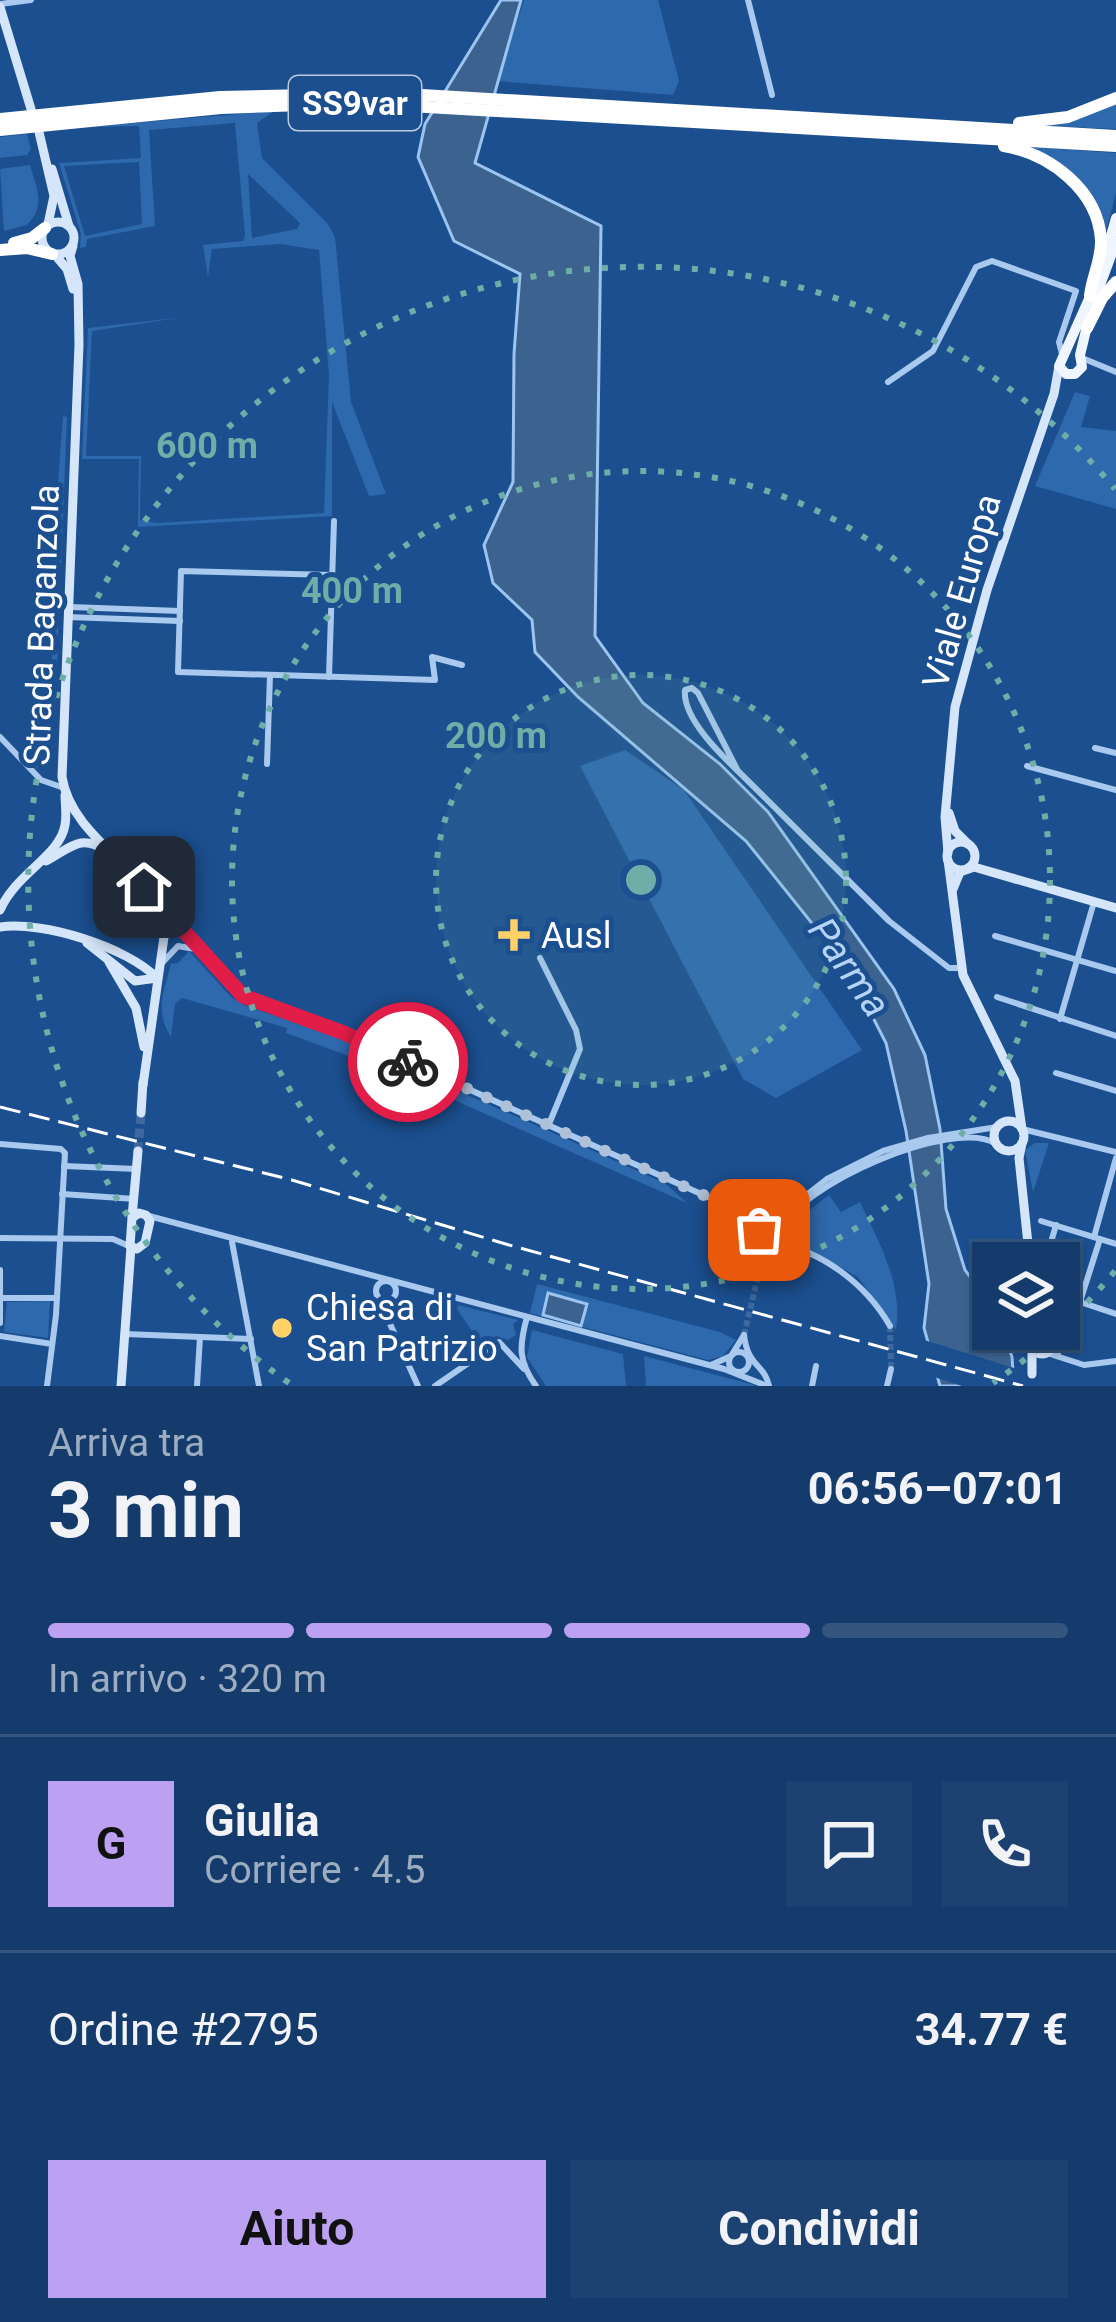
<!DOCTYPE html>
<html lang="it">
<head>
<meta charset="utf-8">
<style>
  :root { --surface:#143b6b; --page:#1d4271; --text:#f1f3f6; --muted:#9dadc1; --line:#33557e; --accent:#bca0f2 }
  body { margin:0; font-family:Roboto,sans-serif; background:var(--page); color:var(--text); height:100vh; display:flex; flex-direction:column; font-size:45px; white-space:nowrap }
  * { box-sizing:border-box; margin:0 }
  p { font-size:39px; color:var(--muted) }
  .icon { flex:none; width:66px; height:66px; fill:none; stroke:currentColor; stroke-width:2; stroke-linecap:round; stroke-linejoin:round }
  .map { position:relative; height:1386px; overflow:hidden }
  .details { display:flex; flex-direction:column; background:var(--surface); flex:1 }
  .details>* { flex:none }
  .buttons { position:absolute; left:972px; top:1242px; display:grid; gap:24px }
  .buttons a { display:grid; place-items:center; width:108px; height:108px; border-radius:0px; background:var(--surface); box-shadow:0 3px 9px #0004,0 0 0 3px var(--line); font-size:60px }
  .pin { position:absolute; display:grid; place-items:center; width:102px; height:102px; color:#fff; margin:-51px; border-radius:24px; box-shadow:0 6px 18px #0006 }
  .courier { position:absolute; display:grid; place-items:center; width:120px; height:120px; margin:-60px; border:9px solid #e11d48; border-radius:50%; background:#fff; color:#222; box-shadow:0 3px 15px #0007 }
  .headline em { font-style:normal; font-weight:700 }
  .headline div { display:flex; flex-direction:column-reverse }
  .headline { display:flex; align-items:center; justify-content:space-between; height:204px; padding:0 48px }
  h1 { font-size:78px; font-weight:700; line-height:90px }
  .bar { display:grid; grid-template-columns:repeat(4,1fr); gap:18px 12px; align-content:center; height:144px; padding:0 48px }
  .bar i { height:15px; border-radius:9px; background:var(--line) }
  .bar .selected { background:var(--accent) }
  .bar p { grid-column:span 4 }
  .line { display:flex; align-items:center; gap:30px; padding:0 48px; border-top:3px solid var(--line) }
  .line div { flex:1 }
  .round { display:grid; place-items:center; flex:none; width:126px; height:126px; border-radius:0px; background:var(--page) }
  .cta { display:flex; gap:24px; margin-top:auto; padding:24px 48px }
  .cta a { flex:1; height:138px; border-radius:0px; background:var(--accent); color:#111; font-size:48px; font-weight:700; line-height:138px; text-align:center }
  .cta a+a { background:var(--page); color:var(--text) }
  .map>svg:first-child { display:block }
</style>
</head>
<body>
<div class="map">
<svg width="1116" height="1386" viewBox="0 0 1116 1386">
  <rect width="100%" height="100%" fill="#1b4f8f"/>
  <!-- green -->
  <g fill="#2e69ad" fill-rule="evenodd">
    <path d="M524 0H658L679 81 673 95 497 81Z"/>
    <path d="M1116 102V129L1048 126 1049 125Z"/>
    <path d="M274 111 257 123 262 158 328 224 335 237 351 402 386 494 369 496 332 402V516L138 527 139 459H82L88 328 184 317 92 331 86 456H141L140 520 156 523 324 513 329 375 319 250 280 244 212 249 208 277 203 245 243 241 245 235 235 123 149 130 155 226 87 239 86 247 80 248 81 234 59 163 141 158 139 126 87 127ZM139 162 142 224 85 236 64 166ZM248 174 300 223 297 229 252 238Z"/>
    <path d="M27 134 31 149 27 155 0 158V137Z"/>
    <path d="M1029 147 1116 153V193L1104 238 1097 211Z"/>
    <path d="M30 165C36 188 47 205 27 225L4 231 0 169Z"/>
    <path d="M1075 392 1090 396 1081 427 1116 431V509L1035 486Z"/>
    <path d="M63 416 67 417 55 714 51 713 54 535Z"/>
    <path d="M625 750 684 790 862 1050 776 1098 743 1079 580 766Z"/>
    <path d="M189 951 231 997 244 1005 343 1040 589 1149 666 1184 687 1203 379 1067 286 1033 287 1028 182 998 175 1004 171 1037C154 1010 164 992 171 964L178 963Z"/>
    <path d="M1035 1143H1049L1033 1192 1025 1150Z"/>
    <path d="M829 1195 841 1212 860 1202C879 1242 903 1284 896 1330L858 1277 790 1240 788 1233 802 1216Z"/>
    <path d="M537 1284 720 1332 736 1340 723 1356 708 1360 530 1313Z"/>
    <path d="M7 1302 50 1301 48 1338 4 1332Z"/>
    <path d="M458 1305 518 1320 513 1324 516 1335 508 1340 496 1336 465 1358 461 1353 478 1340 457 1309Z"/>
    <path d="M532 1330 623 1354 626 1386H546L527 1357Z"/>
    <path d="M644 1356 754 1385V1386H646Z"/>
  </g>
  <!-- water -->
  <g fill="#3c6290" stroke="#9cc4f0" stroke-width="3">
    <path d="M501 0H521L475 163 601 226 595 636 643 703 720 764 768 812 894 989 925 1055 940 1129 946 1209 965 1270 993 1307V1329H1003L1012 1357 1014 1386H940L924 1328 929 1284 906 1131 886 1043 847 967 746 841 578 697 535 652 532 620 493 583 484 545 513 482 514 354 520 274 454 241 418 157 425 124Z"/>
    <path d="M548 1293 587 1304 581 1326 543 1315Z"/>
  </g>
  <!-- pier -->
  <path fill="#1b4f8f" d="M921 1339 1020 1370V1386H962L931 1376Z"/>
  <g fill="none" stroke-linecap="round" stroke-linejoin="round">
    <!-- street-tunnel -->
    <g stroke="#3d69a0" stroke-width="6" stroke-dasharray="6 3" stroke-linecap="butt">
      <path d="M890 1326 891 1369"/>
      <path d="M744 1335 763 1255"/>
    </g>
    <!-- secondary-tunnel -->
    <path stroke="#3d69a0" stroke-width="9" stroke-dasharray="9 4.5" stroke-linecap="butt" d="M138 1151 141 1113"/>
    <!-- street -->
    <g stroke="#a9c9ee" stroke-width="6">
      <path d="M748 0 772 95"/>
      <path d="M0 4 31 0"/>
      <path d="M1082 358 1116 372"/>
      <path d="M888 382 933 351 976 267 992 261 1076 291 1059 342 1062 354"/>
      <path d="M332 575 181 571 178 672 435 680 432 657 462 665"/>
      <path d="M70 607 180 611"/>
      <path d="M67 617 180 621"/>
      <path d="M329 677 334 521"/>
      <path d="M0 737 41 780 64 788"/>
      <path d="M1095 748 1116 753"/>
      <path d="M267 764 270 675"/>
      <path d="M1027 766 1116 790"/>
      <path d="M742 775C722 756 682 718 685 690L692 688 698 693 738 771 889 921 949 968H961"/>
      <path d="M167 916 226 981 249 999 344 1033 761 1221 774 1220 827 1179 883 1151 928 1138 997 1127"/>
      <path d="M995 936 1116 971"/>
      <path d="M540 958 576 1030 580 1049 549 1124"/>
      <path d="M163 962 178 946 195 949"/>
      <path d="M997 997 1116 1036"/>
      <path d="M1060 1019 1094 902"/>
      <path d="M1056 1073 1116 1091"/>
      <path d="M1022 1129 1116 1152"/>
      <path d="M0 1144 61 1149 65 1153 56 1315 47 1386"/>
      <path d="M64 1166 137 1169"/>
      <path d="M62 1194 135 1199"/>
      <path d="M149 1216 724 1369 767 1386"/>
      <path d="M1041 1221 1116 1244"/>
      <path d="M780 1233C794 1186 954 1116 996 1144"/>
      <path d="M1094 1237 1116 1158"/>
      <path d="M0 1238 113 1239 131 1247"/>
      <path d="M760 1238 773 1243"/>
      <path d="M232 1242 259 1386"/>
      <path d="M774 1242C822 1251 866 1284 890 1326"/>
      <path d="M763 1255 761 1226 772 1222 780 1233"/>
      <path d="M1045 1263 1056 1225"/>
      <path d="M0 1270V1323"/>
      <circle cx="386" cy="1291" r="10"/>
      <path d="M377 1295 418 1386"/>
      <path d="M2 1298H56"/>
      <path d="M1080 1302 1116 1314"/>
      <path d="M527 1317C519 1346 518 1361 536 1386"/>
      <path d="M1070 1333 1100 1239"/>
      <path d="M125 1334 251 1339"/>
      <path d="M744 1335C748 1368 764 1363 769 1386"/>
      <path d="M0 1336 52 1344"/>
      <path d="M1052 1340 1058 1353"/>
      <circle cx="739" cy="1362" r="10"/>
      <path d="M1047 1353 1084 1365 1116 1361"/>
      <path d="M711 1365 731 1356 744 1335"/>
      <path d="M197 1386 200 1337"/>
      <path d="M435 1386 499 1342 524 1369"/>
      <path d="M812 1386 816 1366"/>
      <path d="M887 1386 891 1369"/>
    </g>
    <!-- secondary -->
    <g stroke="#d6e6fa" stroke-width="9">
      <path d="M0 7 31 109"/>
      <path d="M39 132 54 196 48 224"/>
      <path d="M52 169 69 226"/>
      <circle cx="58" cy="238" r="16"/>
      <path d="M73 246 70 256 78 284 79 345 62 777C71 835 141 867 167 916L143 1085"/>
      <path d="M56 256 67 269 73 289"/>
      <path d="M949 813 955 831 968 844"/>
      <circle cx="961" cy="856" r="14"/>
      <path d="M948 853 945 817 955 707 987 590 1054 394 1059 366"/>
      <path d="M948 860 963 975 1015 1081 1022 1129"/>
      <path d="M46 861C68 850 81 832 105 851"/>
      <path d="M953 889 960 872 974 867 1116 908"/>
      <path d="M0 910C16 873 60 856 65 825 67 815 65 804 65 795"/>
      <path d="M0 927C43 921 127 947 157 978"/>
      <path d="M87 943 135 981 157 978"/>
      <path d="M109 962 136 1008 144 1047"/>
      <path d="M141 1113 143 1082"/>
      <circle cx="1009" cy="1136" r="15"/>
      <path d="M1022 1143 1019 1158 1030 1263"/>
      <path d="M139 1213 146 1215 150 1221 145 1243 137 1249 130 1246 132 1218Z"/>
      <path d="M132 1217 138 1151"/>
      <circle cx="1042" cy="1344" r="10"/>
      <path d="M1032 1344V1374"/>
      <path d="M121 1386 131 1247"/>
    </g>
    <!-- primary -->
    <g stroke="#f0f6ff" stroke-width="10">
      <path d="M1102 267 1116 218"/>
      <path d="M1093 304 1116 242"/>
      <path d="M1088 322 1080 355 1082 367 1075 374H1066L1059 366 1093 290"/>
    </g>
    <!-- highway -->
    <g stroke="#fff" stroke-width="12">
      <path d="M0 119 220 97 389 93 1116 136"/>
      <path d="M1019 123 1068 117 1116 98"/>
      <path d="M0 130 221 108 356 103 1116 146"/>
      <path d="M1004 146C1050 154 1098 190 1101 240 1102 259 1092 277 1090 296"/>
      <path d="M14 243 32 238 45 228"/>
      <path d="M0 250 27 248 52 254"/>
      <path d="M1087 328 1102 298 1116 282"/>
    </g>
    <!-- rail -->
    <path stroke="#fff" stroke-width="3" stroke-dasharray="21 9" stroke-linecap="butt" d="M0 1107 292 1180 509 1245 1023 1386"/>
  </g>
  <g fill="none" stroke-linecap="round" stroke-linejoin="round">
    <!-- done -->
    <path stroke="#afc1d8" stroke-width="12" stroke-dasharray="0 21.6" d="M408 1062 761 1221 772 1222 780 1235 767 1243 760 1238 759 1230"/>
    <!-- route -->
    <path stroke="#e11d48" stroke-width="15" d="M144 887 243 996 344 1033 408 1062"/>
  </g>
  <!-- distance rings -->
  <circle cx="641" cy="880" r="205" fill="#6fada8" fill-opacity=".12"/>
  <g fill="none" stroke="#6fada8" stroke-width="6" stroke-dasharray="6 12">
    <circle cx="641" cy="880" r="205"/>
    <circle cx="641" cy="880" r="409"/>
    <path d="M1115 1271A614 614 0 0 1 993 1383M289 1383A614 614 0 1 1 1115 489"/>
  </g>
  <!-- markers -->
  <g fill="#ffd166" stroke="#1b4f8f" stroke-width="4.5">
    <path d="M508 917h12v12h12v12h-12v12h-12v-12h-12v-12h12z"/>
    <circle cx="282" cy="1328" r="12"/>
  </g>
  <g text-anchor="middle" stroke-width="10" stroke-linejoin="round" paint-order="stroke">
    <!-- shield labels -->
    <rect fill="#1b4f8f" stroke="#bbcadd" stroke-width="3" x="289" y="76" width="132" height="54" rx="9"/>
    <g font-size="33" font-weight="bold" fill="#fff">
      <text x="355" y="115">SS9var</text>
    </g>
    <!-- street labels -->
    <g font-size="36" fill="#fff" stroke="#1b4f8f">
      <text transform="translate(961 591) rotate(-74)" y="13">Viale Europa</text>
      <text transform="translate(41 625) rotate(-88)" y="13">Strada Baganzola</text>
    </g>
    <!-- poi labels -->
    <g font-size="36" fill="#fff" stroke="#1b4f8f" text-anchor="start">
      <text x="541" y="948">Ausl</text>
      <text x="306" y="1320">Chiesa di<tspan x="306" dy="41">San Patrizio</tspan></text>
    </g>
    <!-- water labels -->
    <g font-size="39" font-style="italic" fill="#b5d3f5" stroke="#1b4f8f">
      <text transform="translate(850 967) rotate(55)" y="14">Parma</text>
    </g>
  </g>
  <circle cx="641" cy="880" r="18" fill="#6fada8" stroke="#1b4f8f" stroke-width="6"/>
  <g font-size="36" text-anchor="middle" font-weight="bold" fill="#6fada8" stroke="#1b4f8f" stroke-width="10" stroke-linejoin="round" paint-order="stroke">
    <text x="207" y="458">600 m</text>
    <text x="352" y="603">400 m</text>
    <text x="496" y="748">200 m</text>
  </g>
</svg>
<div class="buttons">
<a><svg class="icon" aria-label="layers" viewBox="0 0 24 24"><path d="M12 4l9 5-9 5-9-5zM3 14l9 5 9-5"/></svg></a>
</div>
<div class="pin" style="left:759px;top:1230px;background:#ea580c"><svg class="icon" aria-label="bag" viewBox="0 0 24 24"><path d="M5 8h14l-1 12H6zM9 8a3 3 0 0 1 6 0"/></svg></div>
<div class="pin" style="left:144px;top:887px;background:#1f2937"><svg class="icon" aria-label="home" viewBox="0 0 24 24"><path d="M3 11l9-7 9 7M6 9v11h12V9"/></svg></div>
<div class="courier" style="left:408px;top:1062px"><svg class="icon" aria-label="bike" viewBox="0 0 24 24"><circle cx="6" cy="16" r="4"/><circle cx="18" cy="16" r="4"/><path d="M6 16l4-8h5l3 8M10 8l3 8H6M13 5h3"/></svg></div>
</div>
<section class="details">
<div class="headline"><div><h1>3 min</h1><p>Arriva tra</p></div><em>06:56–07:01</em></div>
<div class="bar"><i class="selected"></i><i class="selected"></i><i class="selected"></i><i></i><p>In arrivo · 320 m</p></div>
<div class="line" style="height:216px"><b class="round" style="background:var(--accent);color:#111">G</b><div><b>Giulia</b><p>Corriere · 4.5</p></div><a class="round"><svg class="icon" aria-label="chat" viewBox="0 0 24 24"><path d="M4 5h16v11H9l-5 4z"/></svg></a><a class="round"><svg class="icon" aria-label="phone" viewBox="0 0 24 24"><path d="M5 4h4l2 5-3 2q2 4 5 5l2-3 5 2v4C11 20 4 13 5 4z"/></svg></a></div>
<div class="line" style="height:156px"><div>Ordine #2795</div><b>34.77 €</b></div>
<div class="cta"><a>Aiuto</a><a>Condividi</a></div>
</section>
</body>
</html>
